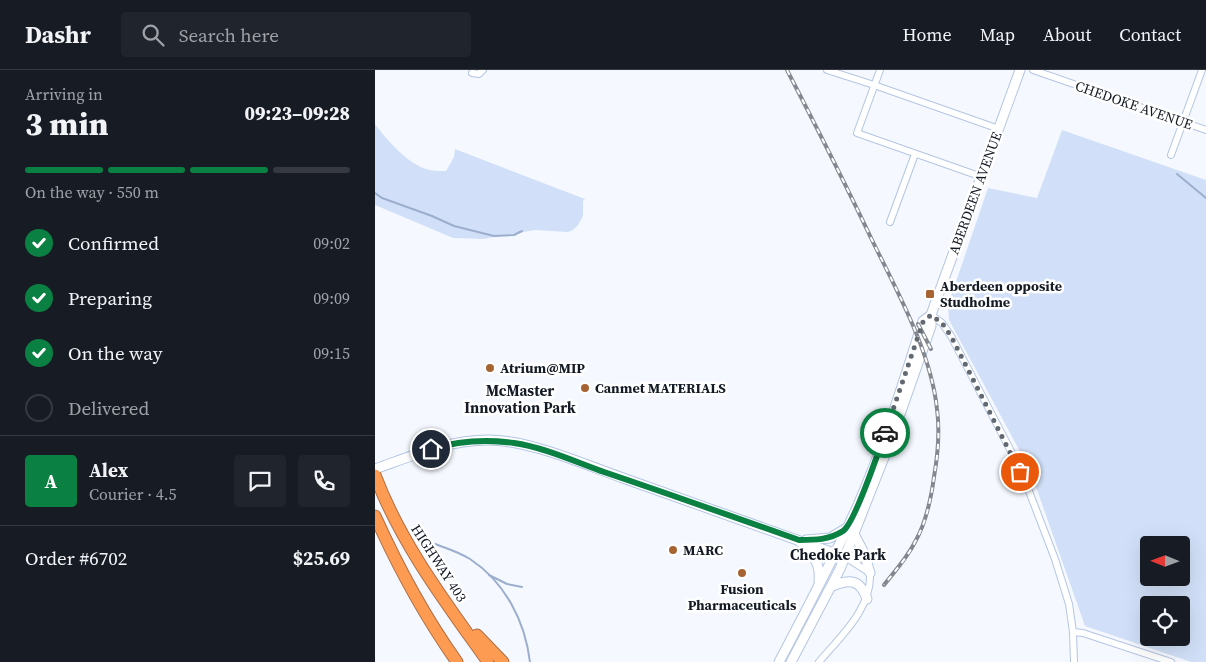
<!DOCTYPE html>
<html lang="en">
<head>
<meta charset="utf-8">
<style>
  :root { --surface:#171b24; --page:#20242c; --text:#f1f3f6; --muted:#9ea1a6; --line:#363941; --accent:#0b8043 }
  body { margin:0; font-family:"Source Serif 4",serif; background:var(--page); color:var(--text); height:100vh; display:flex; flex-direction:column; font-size:19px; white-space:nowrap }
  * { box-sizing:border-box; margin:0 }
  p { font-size:16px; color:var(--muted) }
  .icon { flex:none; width:28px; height:28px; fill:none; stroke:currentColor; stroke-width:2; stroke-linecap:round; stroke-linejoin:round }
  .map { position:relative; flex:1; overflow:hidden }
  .details { display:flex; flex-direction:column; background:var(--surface); width:375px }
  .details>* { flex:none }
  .needle { width:32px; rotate:271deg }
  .fabs { position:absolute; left:765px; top:466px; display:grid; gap:10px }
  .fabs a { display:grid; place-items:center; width:50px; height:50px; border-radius:5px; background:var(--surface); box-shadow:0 5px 20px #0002; font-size:25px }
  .pin { position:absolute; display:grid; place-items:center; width:42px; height:42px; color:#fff; margin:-21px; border:2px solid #fff; border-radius:50%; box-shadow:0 1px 5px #0007 }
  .courier { position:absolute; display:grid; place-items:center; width:50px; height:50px; margin:-25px; border:4px solid #0b8043; border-radius:50%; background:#fff; color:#222; box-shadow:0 1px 6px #0007 }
  .head em { font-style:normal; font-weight:800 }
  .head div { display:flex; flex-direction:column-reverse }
  .head { display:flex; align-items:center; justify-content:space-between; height:85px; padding:0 25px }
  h1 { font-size:32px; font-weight:800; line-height:38px }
  .bar { display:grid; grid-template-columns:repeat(4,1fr); gap:8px 5px; align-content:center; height:60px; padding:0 25px }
  .bar i { height:6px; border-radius:4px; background:var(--line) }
  .bar .on { background:var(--accent) }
  .bar p { grid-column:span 4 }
  .line { display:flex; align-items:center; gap:12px; padding:0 25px; border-top:1px solid var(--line) }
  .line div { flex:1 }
  .round { display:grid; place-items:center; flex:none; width:52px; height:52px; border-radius:5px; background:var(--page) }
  ol { padding:0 25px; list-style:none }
  li { display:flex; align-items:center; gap:15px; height:55px }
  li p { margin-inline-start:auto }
  li .icon { padding:5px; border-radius:50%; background:var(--accent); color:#fff; stroke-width:4 }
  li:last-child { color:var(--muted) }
  li i { width:28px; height:28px; border:2px solid var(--line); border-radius:50% }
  header { display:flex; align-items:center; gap:30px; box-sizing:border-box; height:70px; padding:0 25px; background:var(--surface); border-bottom:1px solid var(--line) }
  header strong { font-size:24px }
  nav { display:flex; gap:28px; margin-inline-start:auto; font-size:18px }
  .search { width:350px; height:45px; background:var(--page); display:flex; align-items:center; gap:12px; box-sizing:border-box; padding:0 18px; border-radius:5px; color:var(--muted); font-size:19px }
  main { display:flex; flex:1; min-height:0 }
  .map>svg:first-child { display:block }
</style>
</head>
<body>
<header>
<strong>Dashr</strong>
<div class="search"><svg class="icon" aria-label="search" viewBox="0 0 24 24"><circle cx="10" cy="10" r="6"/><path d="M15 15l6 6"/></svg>Search here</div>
<nav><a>Home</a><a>Map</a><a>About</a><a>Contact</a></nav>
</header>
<main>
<section class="details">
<div class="head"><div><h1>3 min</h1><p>Arriving in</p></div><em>09:23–09:28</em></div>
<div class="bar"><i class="on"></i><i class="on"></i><i class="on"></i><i></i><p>On the way · 550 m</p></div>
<ol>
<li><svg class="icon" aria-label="check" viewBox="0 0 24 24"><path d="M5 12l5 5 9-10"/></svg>Confirmed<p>09:02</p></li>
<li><svg class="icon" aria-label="check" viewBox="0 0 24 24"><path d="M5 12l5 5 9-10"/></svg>Preparing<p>09:09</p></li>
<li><svg class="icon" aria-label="check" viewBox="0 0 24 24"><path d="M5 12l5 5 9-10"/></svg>On the way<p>09:15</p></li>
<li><i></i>Delivered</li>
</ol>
<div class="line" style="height:90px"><b class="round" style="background:var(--accent);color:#fff">A</b><div><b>Alex</b><p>Courier · 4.5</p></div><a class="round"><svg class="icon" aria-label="chat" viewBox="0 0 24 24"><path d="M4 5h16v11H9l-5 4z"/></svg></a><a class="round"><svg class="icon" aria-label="phone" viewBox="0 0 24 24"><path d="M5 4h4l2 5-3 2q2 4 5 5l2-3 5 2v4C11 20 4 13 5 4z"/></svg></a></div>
<div class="line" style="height:65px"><div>Order #6702</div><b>$25.69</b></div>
</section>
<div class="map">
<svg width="831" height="592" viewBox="0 0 831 592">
  <rect width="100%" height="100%" fill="#f5f9ff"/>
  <!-- green -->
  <g fill="#d1e0f8" fill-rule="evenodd">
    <path d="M0 54C11 69 32 93 51 99 57 101 65 101 71 101L79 87 80 79 210 129 208 131V146L203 155 198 160 193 162 160 160 108 169 78 168 0 135Z"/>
    <path d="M687 60 831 110V592H816L710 556 655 400 574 250 573 235 613 118 662 128ZM774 475H806V508H774ZM774 535H806V568H774Z"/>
  </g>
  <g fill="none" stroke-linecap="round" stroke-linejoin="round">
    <!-- stream -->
    <g stroke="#9caecd" stroke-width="2">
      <path d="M802 104 831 128"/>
      <path d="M0 123 7 128 57 146 79 156 119 166 139 165 147 161"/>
      <path d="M60 474C71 478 84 482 95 489 130 512 150 551 155 592"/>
      <path d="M114 505 132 514 147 517"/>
    </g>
    <!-- street casing -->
    <g stroke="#b4c5e3" stroke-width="8">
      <g id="street">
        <path d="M452 0 499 15 624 59"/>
        <path d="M505 0 482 63 607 107"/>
        <path d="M658 0 831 60"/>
        <path d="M97 3 104 4 108 0"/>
        <path d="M796 85 827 0"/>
        <path d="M515 152 540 84"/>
        <path d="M556 245 567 253 576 266 639 387 652 416 680 489 694 534 698 562 699 592"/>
        <path d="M698 562 708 563 796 592"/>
        <path d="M444 592C465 567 497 539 495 503L470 487"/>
      </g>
    </g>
    <!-- secondary casing -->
    <g stroke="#b4c5e3" stroke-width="11">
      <g id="secondary">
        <path d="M0 399C37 386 73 370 113 370 155 370 208 394 248 408 322 434 396 460 470 487"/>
        <path d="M479 464 489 483 495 503"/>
        <path d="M431 470 455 468 470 459"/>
        <path d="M425 472C438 486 446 492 444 512"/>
        <path d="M457 516C475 509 485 509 492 529"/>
        <path d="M404 592C431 541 459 488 483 435 509 376 528 313 548 251L556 245"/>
        <path d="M416 592 465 499 517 367 556 256V245L561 231 645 0"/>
      </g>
    </g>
    <!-- highway casing -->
    <g stroke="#ac6e43" stroke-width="13">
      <g id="highway">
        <path d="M0 405C26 474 71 533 113 592"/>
        <path d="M0 446C23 497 50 547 82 592"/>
        <path d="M102 565 128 592"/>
      </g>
    </g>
    <!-- street -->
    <use href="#street" stroke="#fff" stroke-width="6"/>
    <!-- secondary -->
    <use href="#secondary" stroke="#fff" stroke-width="9"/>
    <!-- highway -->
    <use href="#highway" stroke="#fe9b53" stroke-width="11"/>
    <!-- rail casing -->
    <g stroke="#838890" stroke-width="4">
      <g id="rail">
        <path d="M412 0C441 56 470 113 497 170 522 221 556 282 562 339 565 362 563 384 559 407 556 429 551 453 540 472 532 488 520 501 509 515"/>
        <path d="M543 254 556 279"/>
      </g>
    </g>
    <!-- rail -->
    <use href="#rail" stroke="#fff" stroke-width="2" stroke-dasharray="5.5" stroke-linecap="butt"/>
  </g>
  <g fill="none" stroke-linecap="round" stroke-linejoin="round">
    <!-- done -->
    <path stroke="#636971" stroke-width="5" stroke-dasharray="0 9" d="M510 363 548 252 556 245 567 253 576 266 645 402"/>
    <!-- route -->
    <path stroke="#0b8043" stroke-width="6" d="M56 379C83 371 111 369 139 373 168 377 201 392 229 402 294 424 359 447 424 470 440 470 454 470 468 461 480 453 504 380 510 363"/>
  </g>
  <!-- markers -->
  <g fill="#a76432" stroke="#fff" stroke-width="2">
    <rect x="550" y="219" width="10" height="10" rx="2.5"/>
    <circle cx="115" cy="298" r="5"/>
    <circle cx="210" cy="318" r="5"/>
    <circle cx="298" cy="480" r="5"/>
    <circle cx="367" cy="503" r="5"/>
  </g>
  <g text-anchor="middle" stroke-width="5" stroke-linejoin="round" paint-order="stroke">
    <!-- street labels -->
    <g font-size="14" fill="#141b25" stroke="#fff">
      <text transform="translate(759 35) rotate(19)" y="5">CHEDOKE AVENUE</text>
      <text transform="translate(600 123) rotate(-70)" y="5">ABERDEEN AVENUE</text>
      <text transform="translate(64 493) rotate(57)" y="5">HIGHWAY 403</text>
    </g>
    <!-- poi labels -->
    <g font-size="14" font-weight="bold" fill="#141b25" stroke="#fff" text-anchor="start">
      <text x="565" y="221">Aberdeen opposite<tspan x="565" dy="16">Studholme</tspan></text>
      <text x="125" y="303">Atrium@MIP</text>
      <text x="220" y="323">Canmet MATERIALS</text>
      <text x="308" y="485">MARC</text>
      <text x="367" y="524" text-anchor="middle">Fusion<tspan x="367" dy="16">Pharmaceuticals</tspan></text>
    </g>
    <!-- neighbourhood labels -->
    <g font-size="15" font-weight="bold" fill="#141b25" stroke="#fff">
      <text x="145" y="326">McMaster<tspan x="145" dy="17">Innovation Park</tspan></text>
      <text x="463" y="490">Chedoke Park</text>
    </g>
  </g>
</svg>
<div class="fabs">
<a><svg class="needle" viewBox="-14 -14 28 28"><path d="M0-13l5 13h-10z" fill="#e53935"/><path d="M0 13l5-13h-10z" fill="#9ea1a6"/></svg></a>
<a><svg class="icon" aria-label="locate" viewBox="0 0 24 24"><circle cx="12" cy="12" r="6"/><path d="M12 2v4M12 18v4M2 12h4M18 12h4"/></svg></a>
</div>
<div class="pin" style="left:645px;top:402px;background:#ea580c"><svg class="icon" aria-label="bag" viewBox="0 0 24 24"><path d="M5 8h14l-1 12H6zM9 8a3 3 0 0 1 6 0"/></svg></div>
<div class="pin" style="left:56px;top:379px;background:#1f2937"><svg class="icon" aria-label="home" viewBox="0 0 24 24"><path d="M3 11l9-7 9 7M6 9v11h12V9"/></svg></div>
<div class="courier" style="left:510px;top:363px"><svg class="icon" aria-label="car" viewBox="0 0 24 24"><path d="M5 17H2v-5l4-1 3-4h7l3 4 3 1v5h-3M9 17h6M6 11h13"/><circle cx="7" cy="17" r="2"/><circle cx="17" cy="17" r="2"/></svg></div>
</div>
</main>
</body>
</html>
